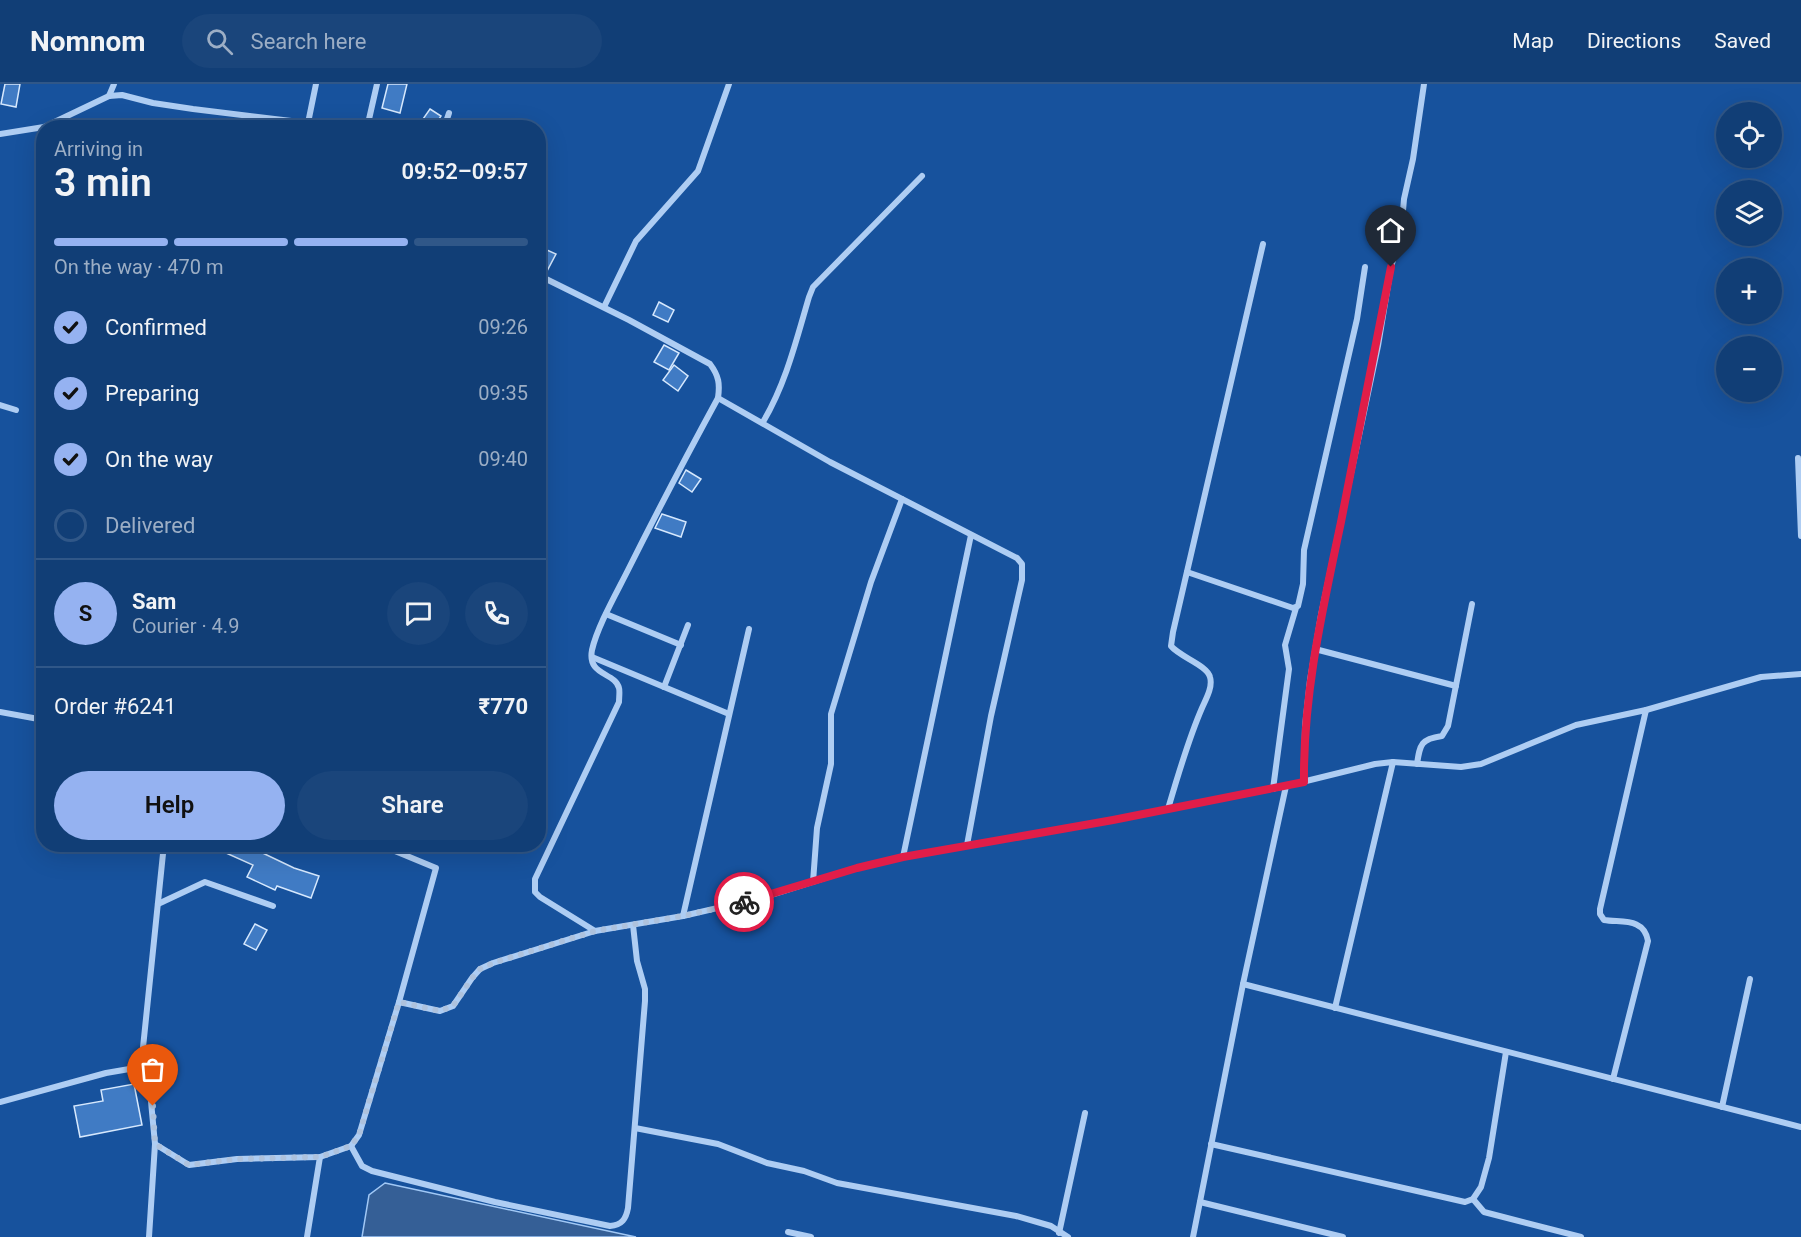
<!DOCTYPE html>
<html lang="en">
<head>
<meta charset="utf-8">
<style>
  :root { --surface:#113e76; --page:#1a457b; --text:#f1f3f6; --muted:#9caec5; --line:#305788; --accent:#95b2f1 }
  body { margin:0; font-family:Roboto,sans-serif; background:var(--page); color:var(--text); height:100vh; display:flex; flex-direction:column; font-size:22px; white-space:nowrap }
  * { box-sizing:border-box; margin:0 }
  p { font-size:20px; color:var(--muted) }
  .icon { flex:none; width:33px; height:33px; fill:none; stroke:currentColor; stroke-width:2; stroke-linecap:round; stroke-linejoin:round }
  .map { position:relative; flex:1; overflow:hidden }
  .sheet { position:absolute; left:36px; top:36px; width:510px; height:732px; display:flex; flex-direction:column; background:var(--surface); border-radius:24px; box-shadow:0 6px 24px #0002,0 0 0 2px var(--line) }
  .sheet>* { flex:none }
  .fabs { position:absolute; left:1716px; top:18px; display:grid; gap:12px }
  .fabs a { display:grid; place-items:center; width:66px; height:66px; border-radius:50%; background:var(--surface); box-shadow:0 6px 24px #0002,0 0 0 2px var(--line); font-size:30px }
  .pin { position:absolute; display:grid; place-items:center; width:51px; height:51px; color:#fff; margin:-62px -26px; border-radius:50% 50% 50% 0; rotate:-45deg; box-shadow:0 0 6px #0007 }
  .pin .icon { rotate:45deg }
  .courier { position:absolute; display:grid; place-items:center; width:60px; height:60px; margin:-30px; border:4px solid #e11d48; border-radius:50%; background:#fff; color:#222; box-shadow:0 2px 8px #0007 }
  .summary em { font-style:normal; font-weight:600 }
  .summary div { display:flex; flex-direction:column-reverse }
  .summary { display:flex; align-items:center; justify-content:space-between; height:102px; padding:0 18px }
  h1 { font-size:39px; font-weight:600; line-height:45px }
  .bar { display:grid; grid-template-columns:repeat(4,1fr); gap:9px 6px; align-content:center; height:72px; padding:0 18px }
  .bar i { height:8px; border-radius:4px; background:var(--line) }
  .bar .current { background:var(--accent) }
  .bar p { grid-column:span 4 }
  .line { display:flex; align-items:center; gap:15px; padding:0 18px; border-top:2px solid var(--line) }
  .line div { flex:1 }
  .round { display:grid; place-items:center; flex:none; width:63px; height:63px; border-radius:32px; background:var(--page) }
  ol { padding:0 18px; list-style:none }
  li { display:flex; align-items:center; gap:18px; height:66px }
  li p { margin-inline-start:auto }
  li .icon { padding:6px; border-radius:50%; background:var(--accent); color:#111; stroke-width:4 }
  li:last-child { color:var(--muted) }
  li i { width:33px; height:33px; border:3px solid var(--line); border-radius:50% }
  .action { display:flex; gap:12px; margin-top:auto; padding:12px 18px }
  .action a { flex:1; height:69px; border-radius:36px; background:var(--accent); color:#111; font-size:24px; font-weight:600; line-height:69px; text-align:center }
  .action a+a { background:var(--page); color:var(--text) }
  header { display:flex; align-items:center; gap:36px; box-sizing:border-box; height:84px; padding:0 30px; background:var(--surface); border-bottom:2px solid var(--line) }
  header strong { font-size:28px }
  nav { display:flex; gap:33px; margin-inline-start:auto; font-size:21px }
  .search { width:420px; height:54px; background:var(--page); display:flex; align-items:center; gap:15px; box-sizing:border-box; padding:0 21px; border-radius:33px; color:var(--muted); font-size:22px }
  .map>svg:first-child { display:block }
</style>
</head>
<body>
<header>
<strong>Nomnom</strong>
<div class="search"><svg class="icon" aria-label="search" viewBox="0 0 24 24"><circle cx="10" cy="10" r="6"/><path d="M15 15l6 6"/></svg>Search here</div>
<nav><a>Map</a><a>Directions</a><a>Saved</a></nav>
</header>
<div class="map">
<svg width="1801" height="1153" viewBox="0 0 1801 1153">
  <rect width="100%" height="100%" fill="#17529d"/>
  <!-- water -->
  <path fill="#355f96" stroke="#a1c8f5" stroke-width="1.5" d="M385 1099 636 1153H362L369 1111Z"/>
  <!-- building -->
  <g fill="#407bc4" stroke="#d6e8fd" stroke-width="1.5">
    <path d="M5 0H20L16 23 1 20Z"/>
    <path d="M388 0H407L400 29 382 24Z"/>
    <path d="M430 25 441 32 434 43 423 35Z"/>
    <path d="M538 162 556 170 547 187 538 183Z"/>
    <path d="M659 218 674 226 668 238 653 231Z"/>
    <path d="M664 261 679 269 669 286 654 278Z"/>
    <path d="M674 281 688 292 678 307 663 296Z"/>
    <path d="M686 386 701 395 692 408 679 399Z"/>
    <path d="M662 430 686 438 681 453 655 444Z"/>
    <path d="M206 760H244L294 784 319 792 311 814 277 802 275 806 247 793 253 781Z"/>
    <path d="M255 840 267 846 256 866 244 860Z"/>
    <path d="M134 1000 142 1041 80 1053 74 1022 103 1017 101 1006Z"/>
  </g>
  <g fill="none" stroke-linecap="round" stroke-linejoin="round">
    <!-- street -->
    <g stroke="#aecdf3" stroke-width="6">
      <path d="M109 12 114 0"/>
      <path d="M308 39 316 0"/>
      <path d="M367 44 377 0"/>
      <path d="M444 44 449 29"/>
      <path d="M0 50 44 43 109 12 122 11 153 19 193 25 308 39 312 44"/>
      <path d="M538 191 629 236 710 280C719 292 720 300 718 314 687 371 657 428 628 486 617 508 597 543 592 566 587 592 615 588 619 604 620 607 619 614 619 618L535 795V808L540 813 595 847"/>
      <path d="M604 223 636 157 698 87 729 0"/>
      <path d="M718 314 830 378 1017 474 1022 480V496L991 632 967 761"/>
      <path d="M0 321 16 326"/>
      <path d="M763 338C786 299 796 257 809 213L813 203 922 92"/>
      <path d="M1798 374 1801 452"/>
      <path d="M1187 488 1293 524 1298 522 1303 500 1304 466 1357 235 1365 183"/>
      <path d="M606 530 681 561"/>
      <path d="M1315 565 1456 602"/>
      <path d="M592 573 729 630"/>
      <path d="M664 603 688 541"/>
      <path d="M0 628 44 636"/>
      <path d="M1417 680C1420 660 1421 655 1442 652L1448 642 1472 520"/>
      <path d="M1304 698 1305 642 1310 596 1321 531 1378 262 1391 183 1401 150 1404 115 1413 75 1424 0"/>
      <path d="M1273 705 1289 585 1285 561 1296 524"/>
      <path d="M1168 725C1178 691 1188 656 1202 624 1206 615 1213 603 1210 593 1207 581 1180 573 1171 562L1173 548 1263 160"/>
      <path d="M378 760 436 784 399 918"/>
      <path d="M903 773 971 451"/>
      <path d="M813 798 817 744 831 680V630L871 498 902 415"/>
      <path d="M158 820 205 798 273 822"/>
      <path d="M683 832 749 545"/>
      <path d="M1243 900 1801 1043"/>
      <path d="M1335 924 1393 678"/>
      <path d="M141 983 164 760"/>
      <path d="M1613 995 1648 857C1644 833 1621 839 1604 836L1600 830V825L1646 626"/>
      <path d="M0 1018 106 989 141 983 149 996 155 1060 189 1081 237 1075 320 1073 351 1062 359 1051 399 918 440 927 453 922 472 894 480 885 493 879 595 847 683 832 765 813 857 784 903 773 1113 736 1286 702 1375 680 1393 678 1461 683 1481 680 1576 641 1646 626 1761 593 1801 590"/>
      <path d="M1722 1023 1750 895"/>
      <path d="M635 1044 718 1060 767 1079 804 1087 837 1099 1016 1132 1051 1142 1068 1153"/>
      <path d="M1211 1060 1465 1118 1473 1115 1481 1103 1489 1074 1506 968"/>
      <path d="M351 1062 362 1082 372 1087 495 1118 610 1142C622 1141 626 1135 628 1124L645 917V905L637 877 633 841"/>
      <path d="M1473 1115 1484 1128 1581 1153"/>
      <path d="M1200 1118 1343 1153"/>
      <path d="M788 1148 811 1153"/>
      <path d="M1059 1149 1085 1029"/>
      <path d="M149 1153 155 1060"/>
      <path d="M307 1153 320 1073"/>
      <path d="M1193 1153 1243 900 1286 702"/>
    </g>
  </g>
  <g fill="none" stroke-linecap="round" stroke-linejoin="round">
    <!-- done -->
    <path stroke="#aec2dd" stroke-width="6" stroke-dasharray="0 10.8" d="M153 1022 155 1060 189 1081 237 1075 320 1073 351 1062 359 1051 399 918 440 927 453 922 472 894 480 885 493 879 595 847 683 832 744 818"/>
    <!-- route -->
    <path stroke="#e11d48" stroke-width="8" d="M744 818 857 784 903 773 1113 736 1304 698C1303 609 1323 524 1341 438 1358 353 1375 268 1391 183"/>
  </g>
</svg>
<div class="fabs">
<a><svg class="icon" aria-label="locate" viewBox="0 0 24 24"><circle cx="12" cy="12" r="6"/><path d="M12 2v4M12 18v4M2 12h4M18 12h4"/></svg></a>
<a><svg class="icon" aria-label="layers" viewBox="0 0 24 24"><path d="M12 4l9 5-9 5-9-5zM3 14l9 5 9-5"/></svg></a>
<a>+</a>
<a>−</a>
</div>
<div class="pin" style="left:153px;top:1022px;background:#ea580c"><svg class="icon" aria-label="bag" viewBox="0 0 24 24"><path d="M5 8h14l-1 12H6zM9 8a3 3 0 0 1 6 0"/></svg></div>
<div class="pin" style="left:1391px;top:183px;background:#1f2937"><svg class="icon" aria-label="home" viewBox="0 0 24 24"><path d="M3 11l9-7 9 7M6 9v11h12V9"/></svg></div>
<div class="courier" style="left:744px;top:818px"><svg class="icon" aria-label="bike" viewBox="0 0 24 24"><circle cx="6" cy="16" r="4"/><circle cx="18" cy="16" r="4"/><path d="M6 16l4-8h5l3 8M10 8l3 8H6M13 5h3"/></svg></div>
<section class="sheet">
<div class="summary"><div><h1>3 min</h1><p>Arriving in</p></div><em>09:52–09:57</em></div>
<div class="bar"><i class="current"></i><i class="current"></i><i class="current"></i><i></i><p>On the way · 470 m</p></div>
<ol>
<li><svg class="icon" aria-label="check" viewBox="0 0 24 24"><path d="M5 12l5 5 9-10"/></svg>Confirmed<p>09:26</p></li>
<li><svg class="icon" aria-label="check" viewBox="0 0 24 24"><path d="M5 12l5 5 9-10"/></svg>Preparing<p>09:35</p></li>
<li><svg class="icon" aria-label="check" viewBox="0 0 24 24"><path d="M5 12l5 5 9-10"/></svg>On the way<p>09:40</p></li>
<li><i></i>Delivered</li>
</ol>
<div class="line" style="height:108px"><b class="round" style="background:var(--accent);color:#111">S</b><div><b>Sam</b><p>Courier · 4.9</p></div><a class="round"><svg class="icon" aria-label="chat" viewBox="0 0 24 24"><path d="M4 5h16v11H9l-5 4z"/></svg></a><a class="round"><svg class="icon" aria-label="phone" viewBox="0 0 24 24"><path d="M5 4h4l2 5-3 2q2 4 5 5l2-3 5 2v4C11 20 4 13 5 4z"/></svg></a></div>
<div class="line" style="height:78px"><div>Order #6241</div><b>₹770</b></div>
<div class="action"><a>Help</a><a>Share</a></div>
</section>
</div>
</body>
</html>
